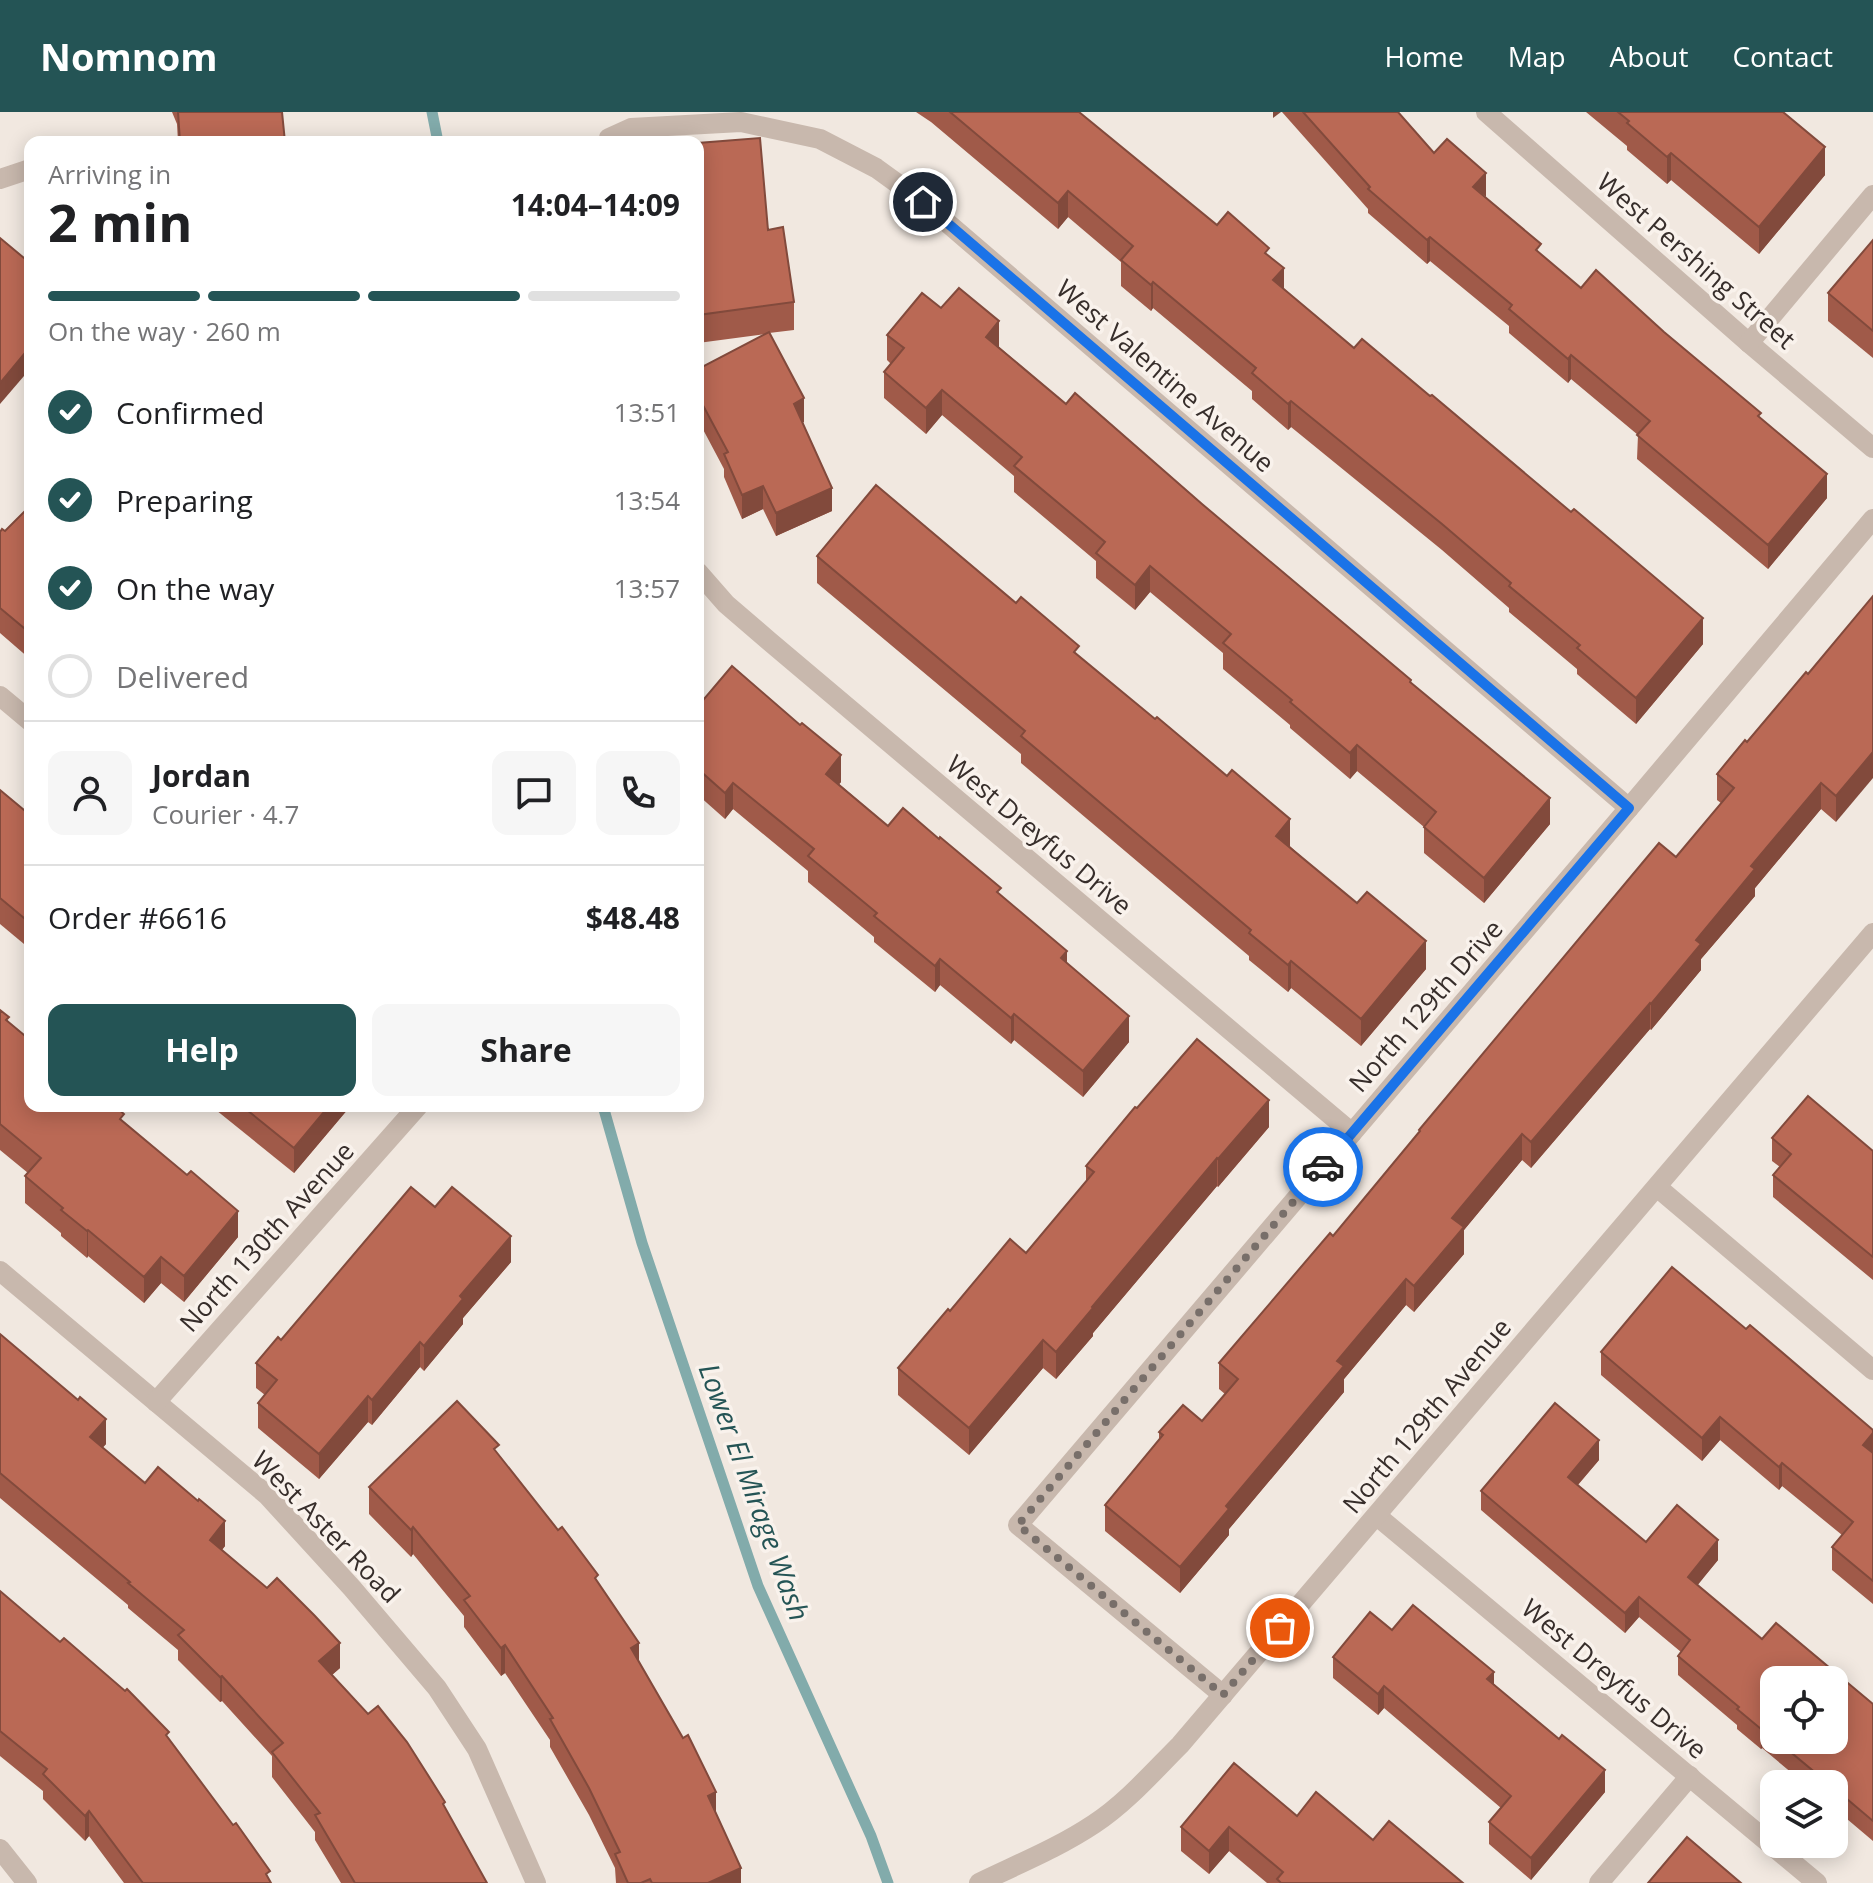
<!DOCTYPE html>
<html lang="en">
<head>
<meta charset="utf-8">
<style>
  :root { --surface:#fff; --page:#f6f6f6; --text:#202124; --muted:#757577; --line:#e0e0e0; --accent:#245455 }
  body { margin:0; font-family:"Open Sans",sans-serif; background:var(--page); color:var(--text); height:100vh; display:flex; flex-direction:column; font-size:30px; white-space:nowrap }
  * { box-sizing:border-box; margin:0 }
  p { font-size:26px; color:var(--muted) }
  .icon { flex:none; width:44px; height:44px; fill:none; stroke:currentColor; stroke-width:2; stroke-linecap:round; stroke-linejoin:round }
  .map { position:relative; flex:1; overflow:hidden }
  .sheet { position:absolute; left:24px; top:24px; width:680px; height:976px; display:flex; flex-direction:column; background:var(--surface); border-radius:16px; box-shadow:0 4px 20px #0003 }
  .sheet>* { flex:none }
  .tools { position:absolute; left:1760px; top:1554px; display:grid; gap:16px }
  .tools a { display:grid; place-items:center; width:88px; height:88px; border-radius:16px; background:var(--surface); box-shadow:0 4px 20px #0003; font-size:40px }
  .pin { position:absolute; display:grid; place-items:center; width:68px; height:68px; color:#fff; margin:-34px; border:4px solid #fff; border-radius:50%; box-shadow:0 2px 8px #0007 }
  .courier { position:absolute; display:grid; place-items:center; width:80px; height:80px; margin:-40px; border:6px solid #1a73e8; border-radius:50%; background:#fff; color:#222; box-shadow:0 2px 10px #0007 }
  .headline em { font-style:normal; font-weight:700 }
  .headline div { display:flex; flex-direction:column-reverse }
  .headline { display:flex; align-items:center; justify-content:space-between; height:136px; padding:0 24px }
  h1 { font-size:52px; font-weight:700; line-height:60px }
  .bar { display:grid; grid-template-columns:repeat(4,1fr); gap:12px 8px; align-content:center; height:96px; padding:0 24px }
  .bar i { height:10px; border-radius:6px; background:var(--line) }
  .bar .selected { background:var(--accent) }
  .bar p { grid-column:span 4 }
  .line { display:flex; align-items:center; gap:20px; padding:0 24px; border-top:2px solid var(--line) }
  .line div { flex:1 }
  .round { display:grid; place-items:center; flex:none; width:84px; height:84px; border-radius:16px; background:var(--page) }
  ol { padding:0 24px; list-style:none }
  li { display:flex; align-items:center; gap:24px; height:88px }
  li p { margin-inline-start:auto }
  li .icon { padding:8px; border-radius:50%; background:var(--accent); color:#fff; stroke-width:4 }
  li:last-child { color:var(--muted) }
  li i { width:44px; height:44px; border:4px solid var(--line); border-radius:50% }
  .primary-button { display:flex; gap:16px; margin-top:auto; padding:16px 24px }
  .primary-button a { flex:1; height:92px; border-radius:16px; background:var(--accent); color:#fff; font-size:32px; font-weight:700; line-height:92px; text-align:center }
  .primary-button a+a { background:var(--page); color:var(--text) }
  header { display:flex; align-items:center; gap:48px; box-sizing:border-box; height:112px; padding:0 40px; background:var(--accent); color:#fff }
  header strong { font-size:38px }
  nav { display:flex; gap:44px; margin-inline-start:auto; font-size:28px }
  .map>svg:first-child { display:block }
</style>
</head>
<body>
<header>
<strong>Nomnom</strong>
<nav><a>Home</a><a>Map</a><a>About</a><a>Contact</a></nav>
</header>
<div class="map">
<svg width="1873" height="1771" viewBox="0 0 1873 1771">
  <rect width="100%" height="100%" fill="#f1e8e0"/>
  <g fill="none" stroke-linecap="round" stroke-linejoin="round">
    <!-- stream -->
    <g stroke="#82abab" stroke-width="11">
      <path d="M432 0 438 30"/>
      <path d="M603 994 642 1131 758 1474 871 1724 888 1771"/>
    </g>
    <!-- minor -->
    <g stroke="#c8b8ad" stroke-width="20">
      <path d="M1486 0 1749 231 1873 336"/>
      <path d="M609 30V26L631 16 741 10 820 27 876 56 923 90 1629 696"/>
      <path d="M0 67 30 57"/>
      <path d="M1749 231 1873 83"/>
      <path d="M698 460 726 492 769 529 1352 1021"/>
      <path d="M0 584 30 609"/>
      <path d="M1657 1075 1873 1258"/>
      <path d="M0 1159 267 1383 352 1476 437 1576 477 1637 536 1771"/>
      <path d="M156 1290 418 994"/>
      <path d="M1377 1404 1817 1771"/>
      <path d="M1223 1583 1018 1413 1629 696 1873 407"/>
      <path d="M0 1737 27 1771"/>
      <path d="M979 1771C1018 1752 1058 1736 1094 1712 1126 1691 1153 1660 1180 1633L1873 821"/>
      <path d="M1599 1771 1690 1664"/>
    </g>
  </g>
  <!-- wall -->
  <g fill="#a05a49" fill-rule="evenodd">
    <path d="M172 0H282L285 30H178L177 12Z"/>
    <path d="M916 0H1079L1217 113 1269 144 1284 177 1703 532 1636 612 1577 562V557L1509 500V496L1442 438 1291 315 1288 318 1252 287V279L1153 196 1151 199 1121 174V150L1068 105 1058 117 931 10Z"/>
    <path d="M1282 0H1398L1434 41 1485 85 1541 142 1581 176 1761 306 1827 386 1768 457 1637 347 1638 323 1571 267 1568 271 1509 221V214L1430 149 1427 152 1368 101V97Z"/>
    <path d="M1586 0H1783L1825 63 1759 142 1671 68 1667 72 1627 38V34Z"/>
    <path d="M698 31 768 118 794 190V218L769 221 804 310H803L832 399 776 424 763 397 742 407 724 365V357L698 308V257L765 222 698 231Z"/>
    <path d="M1873 128V246L1828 209V181Z"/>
    <path d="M941 196 999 235 1066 292 1202 392 1411 571 1550 712 1484 791 1424 741V715L1357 659 1350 667 1290 616V613L1223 557V541L1150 480 1135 498 1096 466V449L1014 380V364L942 303 926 322 884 286V260L891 252 887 248V223Z"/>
    <path d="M30 394V547L0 521V420L5 419Z"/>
    <path d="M817 444 1079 544 1426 857 1361 934 1291 876 1288 880 1249 848V844L1021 651V642L817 471Z"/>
    <path d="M1873 484 1836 710 1821 697 1755 776V784L1701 847V858L1651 918 1650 917 1531 1056 1522 1048 1464 1118V1142L1414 1200 1406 1193 1344 1267V1280L1229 1417V1423L1180 1481 1105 1419V1393L1159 1328V1320L1202 1309 1225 1282 1219 1277V1251L1333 1124 1419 1022V1018L1676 745 1721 691 1717 688V662L1808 562Z"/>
    <path d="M698 594 841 670 839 672 888 714 1001 783 1067 851 1129 930 1083 985 1014 928 1011 932 940 873 935 880 874 830V825L808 770V759L733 697 725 707 698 683Z"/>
    <path d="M0 678 30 703V837L0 812Z"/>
    <path d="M0 898 9 910 124 1010 238 1125 184 1190 161 1171 144 1191 88 1144 87 1146 61 1124V1121L25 1091V1064L28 1061 0 1038Z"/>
    <path d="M211 994H348V997L294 1061Z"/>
    <path d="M1137 996 1269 1015 1218 1075 1217 1074 1093 1221V1224L1056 1267 1043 1256 969 1343 898 1283V1256L950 1199 1026 1141 1086 1070V1054Z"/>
    <path d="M1772 1026 1873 1039V1168L1773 1085V1063L1780 1055 1772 1049Z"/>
    <path d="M435 1095 511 1150 463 1206V1212L424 1259 420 1255 372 1313 368 1310 319 1367 258 1316V1291L265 1283 256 1276V1251L281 1228Z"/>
    <path d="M1746 1217 1873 1318V1492L1832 1458V1435L1842 1423 1782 1374 1779 1378 1720 1328 1702 1349 1601 1263V1240Z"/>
    <path d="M0 1222 106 1332 102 1336 145 1371 225 1434 222 1438 340 1556 332 1563 445 1696 487 1771H341L315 1728V1720L272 1665V1644L222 1589 220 1590 178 1548V1538L128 1496V1493L0 1386Z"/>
    <path d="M499 1343 598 1470 716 1702 741 1771H616L615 1756 589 1703 550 1635V1628L505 1561 501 1564 464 1515V1504L413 1442 411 1445 369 1402V1375Z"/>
    <path d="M1599 1348 1578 1373 1646 1430 1718 1448 1697 1473 1762 1527 1873 1592V1729L1834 1696V1672H1805L1762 1636 1761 1637 1737 1617V1613L1678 1563V1544L1681 1540 1639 1505 1625 1521 1481 1398V1379ZM1774 1568 1834 1628H1774Z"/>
    <path d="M0 1479 169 1627 271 1771H124L89 1724 85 1729 43 1687V1679L0 1644Z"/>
    <path d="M1392 1518 1494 1572 1605 1680 1531 1768 1489 1732V1710L1501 1696 1384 1596 1378 1603 1333 1566V1545Z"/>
    <path d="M1297 1704 1373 1728 1463 1771H1267L1229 1739 1209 1762 1181 1739V1715Z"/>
  </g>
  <!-- shaded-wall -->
  <g fill="#824a3c">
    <path d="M1273 0H1281L1273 6Z"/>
    <path d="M1825 35V63L1759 142V115Z"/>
    <path d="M1671 41V68L1667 72V45Z"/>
    <path d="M1486 61V85L1473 75Z"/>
    <path d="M1068 79V105L1058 117V91Z"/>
    <path d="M1430 125V149L1427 152V128Z"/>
    <path d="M1284 156V182L1273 168Z"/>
    <path d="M1153 170V196L1151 199V173Z"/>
    <path d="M999 209V235L986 251V225Z"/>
    <path d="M30 235V257L0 292V271Z"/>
    <path d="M1571 243V267L1568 271V247Z"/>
    <path d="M942 278V303L926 322V296Z"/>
    <path d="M804 286V310L794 315V292Z"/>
    <path d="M1291 289V315L1288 318V292Z"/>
    <path d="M1827 362V386L1768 457V433Z"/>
    <path d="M763 374V397L742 407V383Z"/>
    <path d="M832 376V399L776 424V401Z"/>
    <path d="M1150 454V480L1135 498V473Z"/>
    <path d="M1703 506V532L1636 612V586Z"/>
    <path d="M1357 633V659L1350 667V641Z"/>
    <path d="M1873 640V666L1836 710V684Z"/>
    <path d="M841 643V670L826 688V662Z"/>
    <path d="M733 671V697L725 707V681Z"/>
    <path d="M1821 671V697L1755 776V784L1701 847V858L1651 918V892L1696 828 1751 754Z"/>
    <path d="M1550 686V712L1484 791V766Z"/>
    <path d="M1290 707V734L1276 751V724Z"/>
    <path d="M1426 829V857L1361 934V907Z"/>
    <path d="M1067 839V865L1061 846Z"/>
    <path d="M940 847V873L935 880V854Z"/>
    <path d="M1291 849V876L1288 880V853Z"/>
    <path d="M1650 891V917L1531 1056V1030Z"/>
    <path d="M1014 902V928L1011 932V906Z"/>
    <path d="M1129 904V930L1083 985V959Z"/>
    <path d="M1269 988V1015L1218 1075V1047Z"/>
    <path d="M329 994H348V997L294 1061V1036Z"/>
    <path d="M1522 1022V1048L1464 1118V1142L1414 1200V1174L1452 1106Z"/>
    <path d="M1217 1046V1074L1093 1221V1224L1056 1267V1240L1092 1195Z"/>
    <path d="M238 1099V1125L184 1190V1164Z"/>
    <path d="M88 1118V1144L87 1146V1119Z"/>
    <path d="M511 1124V1150L463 1206V1212L424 1259V1234L460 1184Z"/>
    <path d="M161 1145V1171L144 1191V1165Z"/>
    <path d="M1406 1167V1193L1344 1267V1280L1229 1417V1423L1180 1481V1455L1337 1249Z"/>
    <path d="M1043 1228V1256L969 1343V1316Z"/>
    <path d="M420 1230V1255L372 1313V1288Z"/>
    <path d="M368 1284V1310L319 1367V1342Z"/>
    <path d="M1720 1305V1328L1702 1349V1326Z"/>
    <path d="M106 1307V1332L90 1350V1325Z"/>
    <path d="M1873 1321V1344L1863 1333Z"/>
    <path d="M1599 1328V1348L1568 1384V1365Z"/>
    <path d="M1782 1351V1374L1779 1378V1355Z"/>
    <path d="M225 1409V1434L210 1452V1428Z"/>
    <path d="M413 1415V1442L411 1445V1418Z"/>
    <path d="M1718 1428V1448L1688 1485V1465Z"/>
    <path d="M1639 1485V1505L1625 1521V1501Z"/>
    <path d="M340 1531V1556L319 1574V1549Z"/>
    <path d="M639 1531V1558L631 1536Z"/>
    <path d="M505 1533V1561L501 1564V1536Z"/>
    <path d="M1494 1560V1581L1487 1567Z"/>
    <path d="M222 1564V1589L220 1590V1565Z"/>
    <path d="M1384 1574V1596L1378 1603V1582Z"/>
    <path d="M1762 1616V1636L1761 1637V1617Z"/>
    <path d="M1605 1658V1680L1531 1768V1746Z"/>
    <path d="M716 1680V1707L708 1684Z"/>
    <path d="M89 1699V1724L85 1729V1704Z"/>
    <path d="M1229 1715V1739L1209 1762V1739Z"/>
    <path d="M741 1756V1771H708Z"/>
  </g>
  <!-- building -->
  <g fill="#ba6955" stroke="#824a3c" stroke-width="2">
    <path d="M178 0H282L285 30H180Z"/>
    <path d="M950 0H1079L1217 113 1228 100 1269 136 1265 141 1284 156 1273 168 1354 236 1362 227 1430 284 1432 283 1571 400 1574 397 1703 506 1636 586 1577 536 1580 533 1509 474 1511 471 1442 412 1291 289 1288 292 1252 261 1256 256 1153 170 1151 173 1121 148 1133 134 1068 79 1058 91Z"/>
    <path d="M1303 0H1398L1434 41 1447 27 1486 61 1473 75 1541 132 1536 138 1581 176 1596 158 1664 220 1761 301 1758 304 1827 362 1768 433 1637 323 1650 309 1571 243 1568 247 1509 197 1512 193 1430 125 1427 128 1368 77 1370 75Z"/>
    <path d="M1618 0H1783L1825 35 1759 115 1671 41 1667 45 1627 11 1629 9Z"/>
    <path d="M760 26 768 118 783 115 794 190 698 203V31Z"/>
    <path d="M0 126 30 151V235L0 271Z"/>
    <path d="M1873 128V219L1828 181Z"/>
    <path d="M959 176 999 209 986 225 1066 292 1075 281 1202 392 1411 568 1410 570 1550 686 1484 766 1424 715 1436 700 1357 633 1350 641 1290 590 1292 588 1223 531 1231 522 1150 454 1135 473 1096 441 1105 430 1014 354 1022 345 942 278 926 296 884 260 904 236 887 223 922 181 941 196Z"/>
    <path d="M769 220 804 286 794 292 832 376 776 401 763 374 742 383 724 342 728 340 698 284V257Z"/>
    <path d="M876 373 1016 491 1021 485 1079 534 1074 540 1155 607 1157 605 1227 664 1232 658 1290 707 1276 724 1357 791 1367 780 1426 829 1361 907 1291 849 1288 853 1249 821 1251 818 1021 624 1025 619 817 444Z"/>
    <path d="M30 394V521L0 496V420L2 417 5 419Z"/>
    <path d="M1873 484V640L1836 684 1821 671 1751 754 1755 757 1696 828 1701 832 1651 892 1650 891 1531 1030 1522 1022 1452 1106 1464 1115 1414 1174 1406 1167 1337 1249 1344 1254 1226 1394 1229 1397 1180 1455 1105 1393 1163 1323 1159 1320 1183 1293 1202 1309 1238 1267 1219 1251 1330 1121 1333 1124 1420 1019 1419 1018 1659 731 1676 745 1734 676 1717 662 1745 628 1747 630 1806 560 1808 562Z"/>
    <path d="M732 554 800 613 802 611 841 643 826 662 888 714 903 696 939 727 940 725 1001 776 997 780 1067 839 1061 846 1129 904 1083 959 1014 902 1011 906 940 847 935 854 874 804 877 801 808 744 814 737 733 671 725 681 698 657V594Z"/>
    <path d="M0 678 30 703V811L0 786Z"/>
    <path d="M0 898 9 905 6 908 30 928V994H115L124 1002 120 1007 187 1063 191 1059 238 1099 184 1164 161 1145 144 1165 88 1118 87 1119 61 1098 63 1096 25 1064 41 1046 0 1012Z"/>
    <path d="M1197 927 1269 988 1218 1047 1217 1046 1092 1195 1093 1196 1056 1240 1043 1228 969 1316 898 1256 948 1197 950 1199 1010 1127 1026 1141 1094 1060 1086 1054 1135 995 1137 996Z"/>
    <path d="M1808 984 1873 1039V1145L1773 1063 1791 1042 1772 1026Z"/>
    <path d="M242 994H329L294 1036Z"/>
    <path d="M411 1075 435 1095 452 1075 511 1124 460 1184 463 1187 424 1234 420 1230 372 1288 368 1284 319 1342 258 1291 277 1268 256 1251 278 1225 281 1228Z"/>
    <path d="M1672 1155 1746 1217 1750 1213 1873 1318V1321L1863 1333 1873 1341V1469L1832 1435 1853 1410 1782 1351 1779 1355 1720 1305 1702 1326 1601 1240Z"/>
    <path d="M0 1222 78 1288 80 1285 106 1307 90 1325 145 1371 158 1355 198 1389 199 1387 225 1409 210 1428 267 1476 277 1466 315 1504 340 1531 319 1549 368 1602 378 1594 407 1630 445 1690 443 1692 487 1771H355L315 1703 320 1701 272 1640 283 1631 222 1564 220 1565 178 1523 184 1518 128 1471 130 1470 0 1361Z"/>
    <path d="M457 1289 499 1333 494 1337 558 1418 562 1415 598 1463 595 1466 639 1531 631 1536 683 1626 688 1623 716 1680 708 1684 741 1756 708 1771H652L650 1767 641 1771H628L615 1742 620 1740 589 1676 550 1607 553 1606 505 1533 501 1536 464 1488 470 1484 413 1415 411 1418 369 1375Z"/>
    <path d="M1555 1291 1599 1328 1568 1365 1646 1430 1677 1393 1718 1428 1688 1465 1762 1527 1776 1511 1873 1592V1709L1834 1676V1672H1829L1776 1628H1834V1568H1774V1626L1762 1616 1761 1617 1737 1597 1739 1595 1678 1544 1690 1528 1639 1485 1625 1501 1481 1379Z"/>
    <path d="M0 1479 60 1530 64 1526 125 1579 127 1577 169 1620 166 1623 233 1713 236 1711 270 1759 266 1762 271 1771H143L89 1699 85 1704 43 1662 47 1657 0 1619Z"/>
    <path d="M1413 1493 1494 1560 1487 1567 1559 1627 1562 1623 1605 1658 1531 1746 1489 1710 1511 1684 1384 1574 1378 1582 1333 1545 1370 1500 1392 1518Z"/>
    <path d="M1234 1651 1297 1704 1316 1680 1373 1728 1389 1709 1463 1771H1281L1277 1767 1283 1760 1229 1715 1209 1739 1181 1715Z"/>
    <path d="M1687 1725 1741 1771H1648Z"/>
  </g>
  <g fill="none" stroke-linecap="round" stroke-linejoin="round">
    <!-- done -->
    <path stroke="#786f6a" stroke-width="8" stroke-dasharray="0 14.4" d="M1280 1516 1223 1583 1018 1413 1323 1055"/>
    <!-- route -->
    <path stroke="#1a73e8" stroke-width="10" d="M923 90 1629 696 1323 1055"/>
  </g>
  <g text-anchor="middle" stroke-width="7" stroke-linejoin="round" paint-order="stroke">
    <!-- street labels -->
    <g font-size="26" fill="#372e2b" stroke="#f9f2ec">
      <text transform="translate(1696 149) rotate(41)" y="9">West Pershing Street</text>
      <text transform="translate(1165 264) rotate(41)" y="9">West Valentine Avenue</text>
      <text transform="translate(1039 723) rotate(40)" y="9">West Dreyfus Drive</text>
      <text transform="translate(1426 894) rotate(-49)" y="9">North 129th Drive</text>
      <text transform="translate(267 1125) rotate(-48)" y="9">North 130th Avenue</text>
      <text transform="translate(1427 1304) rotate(-50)" y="9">North 129th Avenue</text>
      <text transform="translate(326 1415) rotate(46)" y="9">West Aster Road</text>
      <text transform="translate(1614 1567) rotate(40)" y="9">West Dreyfus Drive</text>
    </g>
    <!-- water labels -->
    <g font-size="28" font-style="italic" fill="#245455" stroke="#f9f2ec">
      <text transform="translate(754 1380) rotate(70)" y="10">Lower El Mirage Wash</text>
    </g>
  </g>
</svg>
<div class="tools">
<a><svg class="icon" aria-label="locate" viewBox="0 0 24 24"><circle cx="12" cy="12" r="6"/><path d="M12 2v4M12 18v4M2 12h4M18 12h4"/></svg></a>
<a><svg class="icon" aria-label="layers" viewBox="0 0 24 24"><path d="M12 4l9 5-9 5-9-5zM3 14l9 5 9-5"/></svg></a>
</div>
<div class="pin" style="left:1280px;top:1516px;background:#ea580c"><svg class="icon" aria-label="bag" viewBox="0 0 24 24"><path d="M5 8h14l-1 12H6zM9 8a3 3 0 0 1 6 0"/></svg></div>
<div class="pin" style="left:923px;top:90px;background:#1f2937"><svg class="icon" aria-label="home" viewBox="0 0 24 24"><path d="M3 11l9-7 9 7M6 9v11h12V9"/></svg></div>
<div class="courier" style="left:1323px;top:1055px"><svg class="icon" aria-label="car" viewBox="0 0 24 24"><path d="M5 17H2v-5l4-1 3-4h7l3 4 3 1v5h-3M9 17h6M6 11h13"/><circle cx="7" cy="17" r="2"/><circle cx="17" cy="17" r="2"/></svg></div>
<section class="sheet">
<div class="headline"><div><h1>2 min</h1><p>Arriving in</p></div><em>14:04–14:09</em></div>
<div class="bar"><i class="selected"></i><i class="selected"></i><i class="selected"></i><i></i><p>On the way · 260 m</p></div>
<ol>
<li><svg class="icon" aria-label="check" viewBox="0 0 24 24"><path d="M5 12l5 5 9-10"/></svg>Confirmed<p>13:51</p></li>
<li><svg class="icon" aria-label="check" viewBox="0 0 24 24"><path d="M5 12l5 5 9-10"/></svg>Preparing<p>13:54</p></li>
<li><svg class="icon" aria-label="check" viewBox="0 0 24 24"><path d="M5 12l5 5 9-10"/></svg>On the way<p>13:57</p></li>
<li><i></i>Delivered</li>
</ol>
<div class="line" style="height:144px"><a class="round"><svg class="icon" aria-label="person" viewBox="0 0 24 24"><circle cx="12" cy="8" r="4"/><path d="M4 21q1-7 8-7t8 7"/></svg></a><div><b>Jordan</b><p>Courier · 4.7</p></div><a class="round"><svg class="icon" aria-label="chat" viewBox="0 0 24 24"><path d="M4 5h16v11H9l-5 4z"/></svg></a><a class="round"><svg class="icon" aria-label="phone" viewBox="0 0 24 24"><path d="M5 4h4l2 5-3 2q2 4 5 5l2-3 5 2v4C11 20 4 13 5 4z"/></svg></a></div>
<div class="line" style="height:104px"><div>Order #6616</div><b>$48.48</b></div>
<div class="primary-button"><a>Help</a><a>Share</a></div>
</section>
</div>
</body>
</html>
